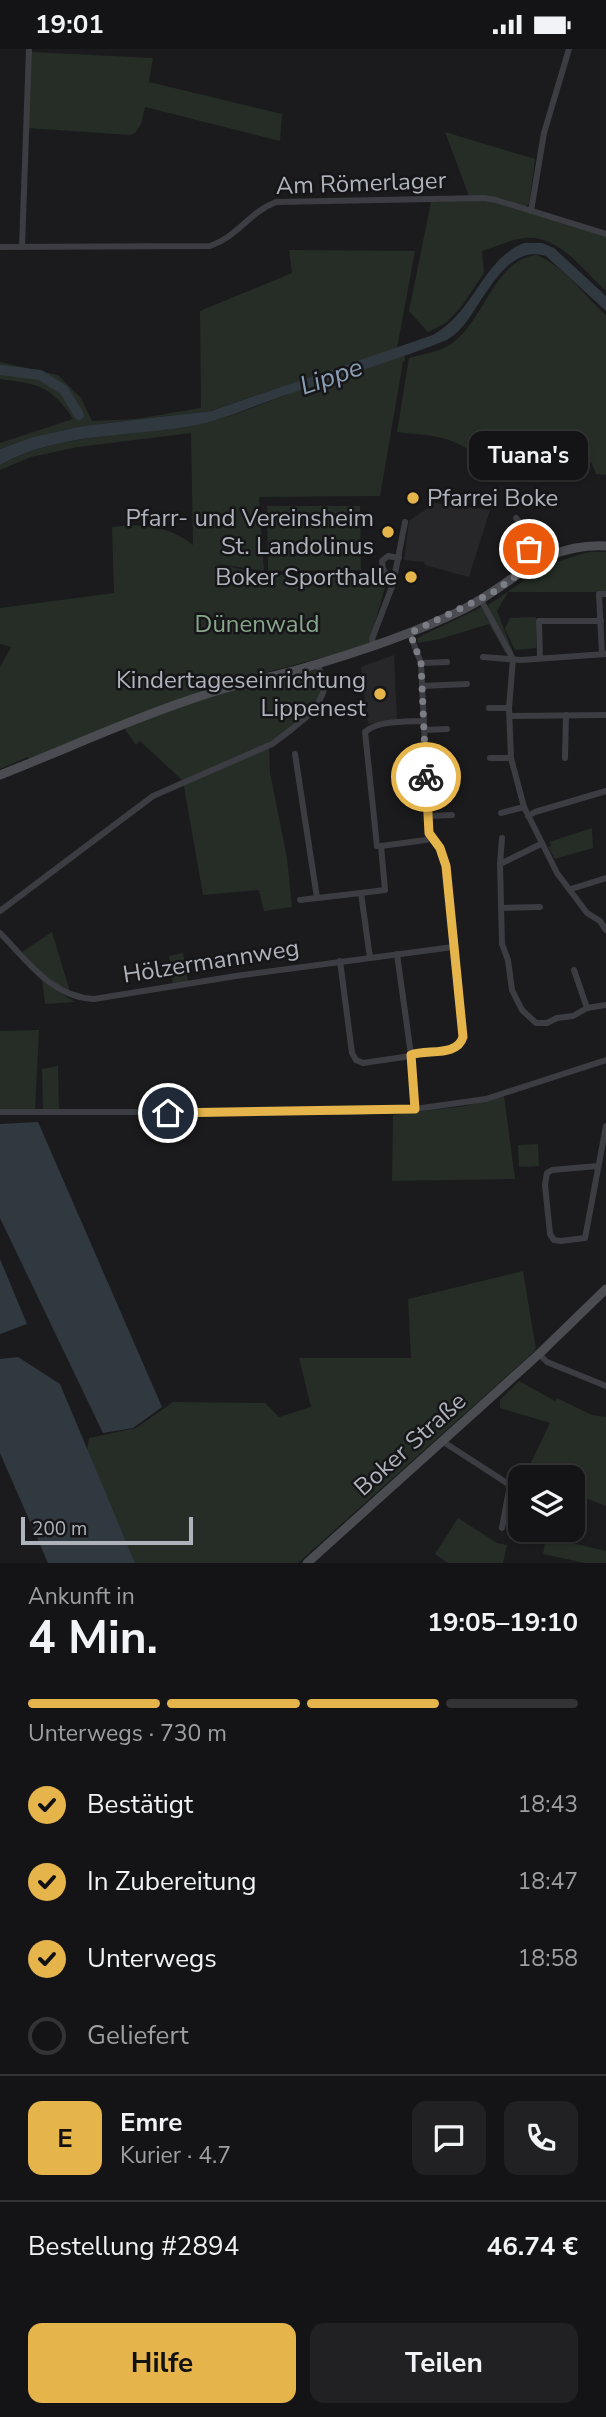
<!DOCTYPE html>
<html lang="de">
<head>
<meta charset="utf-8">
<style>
  :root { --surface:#141416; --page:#212123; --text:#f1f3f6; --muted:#9d9ea1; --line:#333335; --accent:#e5b44b }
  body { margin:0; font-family:"Nunito Sans",sans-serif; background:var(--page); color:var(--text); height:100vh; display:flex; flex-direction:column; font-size:26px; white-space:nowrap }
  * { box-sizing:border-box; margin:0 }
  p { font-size:23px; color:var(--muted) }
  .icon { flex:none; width:38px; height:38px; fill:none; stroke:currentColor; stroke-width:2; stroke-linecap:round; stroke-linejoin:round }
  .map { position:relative; height:1514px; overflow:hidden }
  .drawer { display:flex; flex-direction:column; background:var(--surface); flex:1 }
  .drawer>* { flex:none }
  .tools { position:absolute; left:508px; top:1416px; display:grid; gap:14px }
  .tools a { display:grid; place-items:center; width:77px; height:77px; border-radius:14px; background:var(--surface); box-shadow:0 2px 5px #0004,0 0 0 2px var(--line); font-size:35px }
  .scale { position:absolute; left:21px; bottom:18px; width:172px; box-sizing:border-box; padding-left:7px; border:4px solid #aeb2bb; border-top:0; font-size:19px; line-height:24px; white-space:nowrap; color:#aeb2bb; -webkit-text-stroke:5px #161618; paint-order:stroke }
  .pin { position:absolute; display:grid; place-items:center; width:60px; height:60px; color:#fff; margin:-30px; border:4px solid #fff; border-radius:50%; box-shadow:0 2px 7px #0007 }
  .courier { position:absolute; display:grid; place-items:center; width:70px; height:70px; margin:-35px; border:5px solid #e5b44b; border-radius:50%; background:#fff; color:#222; box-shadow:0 2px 9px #0007 }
  .bubble { position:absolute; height:49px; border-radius:14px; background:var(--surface); box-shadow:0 2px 5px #0004,0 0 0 2px var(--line); font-size:23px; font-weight:700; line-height:49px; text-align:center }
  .head em { font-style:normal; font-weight:700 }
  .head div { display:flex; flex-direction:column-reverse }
  .head { display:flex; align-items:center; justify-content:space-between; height:119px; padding:0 28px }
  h1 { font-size:46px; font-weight:700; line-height:52px }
  .bar { display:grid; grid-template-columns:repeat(4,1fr); gap:10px 7px; align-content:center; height:84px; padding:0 28px }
  .bar i { height:9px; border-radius:5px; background:var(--line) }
  .bar .current { background:var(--accent) }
  .bar p { grid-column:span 4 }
  .line { display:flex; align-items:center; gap:18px; padding:0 28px; border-top:2px solid var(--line) }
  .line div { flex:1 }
  .round { display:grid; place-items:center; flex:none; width:74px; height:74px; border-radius:14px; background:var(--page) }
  ol { padding:0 28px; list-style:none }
  li { display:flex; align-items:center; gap:21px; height:77px }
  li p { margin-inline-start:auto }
  li .icon { padding:7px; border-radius:50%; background:var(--accent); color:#111; stroke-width:4 }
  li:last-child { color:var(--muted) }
  li i { width:38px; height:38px; border:4px solid var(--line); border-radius:50% }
  .primary-button { display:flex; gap:14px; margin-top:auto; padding:14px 28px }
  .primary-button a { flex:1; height:80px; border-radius:14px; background:var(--accent); color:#111; font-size:28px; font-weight:700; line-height:80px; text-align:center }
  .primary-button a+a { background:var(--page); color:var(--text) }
  .status { display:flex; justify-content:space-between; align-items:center; height:49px; padding:0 35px; background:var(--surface); direction:ltr }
  .status svg { height:19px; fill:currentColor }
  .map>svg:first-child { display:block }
</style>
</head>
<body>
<div class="status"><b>19:01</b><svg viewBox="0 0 49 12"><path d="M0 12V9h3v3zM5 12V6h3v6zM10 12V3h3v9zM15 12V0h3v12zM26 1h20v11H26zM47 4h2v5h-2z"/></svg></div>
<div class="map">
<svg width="606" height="1514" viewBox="0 0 606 1514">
  <rect width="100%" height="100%" fill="#1b1b1d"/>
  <!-- built -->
  <g fill="#27272a">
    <path d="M435 454 490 461 469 528 425 516 424 513 404 511 409 472Z"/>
    <path d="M394 606 397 671 368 675 361 618Z"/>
  </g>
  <!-- green -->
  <g fill="#252d26">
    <path d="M31 3 153 9 149 33 282 65 280 92 145 58 141 75 135 84 130 86 27 79Z"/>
    <path d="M445 83 535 110 529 155 525 157 469 147Z"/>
    <path d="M484 151 497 153 606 187V242C583 221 559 186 525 189 511 190 496 198 482 202L484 224 461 258 446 274 428 283 409 262 431 153Z"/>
    <path d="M289 201 415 202 397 299 210 362 83 377 33 388 0 400V394L73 370C51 336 37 335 0 330V313L58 326 81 349 92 372 135 370 201 359 200 262 292 224Z"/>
    <path d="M536 206C561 214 586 248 606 266V426L596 425 591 413C578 411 574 416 563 416 543 416 526 404 510 394 469 417 476 397 442 389 428 385 412 385 397 383L409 309C422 305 440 303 451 295 484 273 494 211 536 206Z"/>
    <path d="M404 306 405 311 403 313 380 447 259 448 264 522 212 514 267 526 372 525 385 533V538L370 592 371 596 210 638 29 710 28 708 0 720V618L11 598 0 595V559L114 544 112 478C140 474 170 477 193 496L191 384 78 398 31 408 0 421V416C63 381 139 389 207 373 237 366 264 354 293 343 329 330 367 319 404 306Z"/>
    <path d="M267 457H360L361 521 268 522Z"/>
    <path d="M590 503H606V543H508L497 562 513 603H505L489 575 440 590 418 594 417 589 482 558 489 572 491 565 488 556C525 532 545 513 590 503Z"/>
    <path d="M536 568V599L515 601 505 580 510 569Z"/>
    <path d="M318 618C319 626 323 637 321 645 316 667 286 682 269 693L270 724 287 809 292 858 264 862 259 841 203 846 183 732 140 692 136 696 124 679 215 645Z"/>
    <path d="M592 779 593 799 555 810 548 798 551 797 549 793Z"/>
    <path d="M52 883 71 946 41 925 22 903Z"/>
    <path d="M183 904 188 932 173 935 169 907Z"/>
    <path d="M42 930 52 939 75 953 45 955Z"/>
    <path d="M39 981 35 1061H0V982Z"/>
    <path d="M58 1017 59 1061H43L42 1020Z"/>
    <path d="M504 1047 515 1130 392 1132 393 1066 465 1057Z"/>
    <path d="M538 1095 539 1117 519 1118 518 1096Z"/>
    <path d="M523 1222 536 1301 298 1514H135L87 1402 89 1389 136 1379 173 1353 265 1354 279 1368 311 1358 299 1309H411L408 1250Z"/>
    <path d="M519 1332 555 1352 557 1349 592 1366 606 1368V1457L572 1444V1428H531L525 1426 550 1374 500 1359V1351Z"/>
    <path d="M458 1469 497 1494 507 1496 503 1514H448L435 1505Z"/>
    <path d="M546 1488 606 1502V1514H585L543 1505Z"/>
  </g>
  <!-- water -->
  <g fill="#313940">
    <path d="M524 194H542L554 199 606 247V262L546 207C506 194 484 252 463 277 459 282 453 287 447 291 397 311 345 326 295 343 266 352 238 365 209 373 140 390 64 380 0 416V400L33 388 83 377 211 362 433 286C476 261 482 211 524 194Z"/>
    <path d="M38 1073 162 1358 133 1379 103 1384 0 1169V1075Z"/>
    <path d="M0 1210 27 1275 0 1285Z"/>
    <path d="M18 1308 60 1335 135 1514H48L0 1404V1310Z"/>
  </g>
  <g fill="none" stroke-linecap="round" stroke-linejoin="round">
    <!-- river -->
    <path stroke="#313940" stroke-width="10" d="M0 321 40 326 64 341 79 366"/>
    <!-- minor -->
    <g stroke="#3c3d42" stroke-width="6">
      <path d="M531 162 544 84 569 0"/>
      <path d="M0 198 210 197C239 187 248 164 276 153L484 149 496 151 606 185"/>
      <path d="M22 198 29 0"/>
      <path d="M516 469 531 486 533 497C525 503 524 510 527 518"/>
      <path d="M393 535 383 520 382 512 388 507 399 509"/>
      <path d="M481 551 513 610 509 659 511 709 524 758 557 824 587 864 600 872 606 881"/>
      <path d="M374 597 372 590 393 535 405 473"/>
      <path d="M602 605 599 545H606"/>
      <path d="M483 608 521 611 606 605"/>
      <path d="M540 609 539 572H601"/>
      <path d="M421 614 447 613"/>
      <path d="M422 637 467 635"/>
      <path d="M489 659H509"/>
      <path d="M511 667 606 666"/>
      <path d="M424 681 447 680"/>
      <path d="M295 705 317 849"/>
      <path d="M490 709H511"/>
      <path d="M565 709 566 666"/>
      <path d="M426 724 450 723"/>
      <path d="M501 764 524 758"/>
      <path d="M428 767 452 766"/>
      <path d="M528 767 535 763 606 742"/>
      <path d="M541 795 500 815 502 895 508 911 512 941 522 961 536 974H547L557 969 573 967 587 959 606 956"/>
      <path d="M377 797 365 683C378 671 407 673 424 672"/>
      <path d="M500 815 502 789"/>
      <path d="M571 840 606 829"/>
      <path d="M300 851 361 844"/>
      <path d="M502 859 540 858"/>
      <path d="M0 862 153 747 272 695 292 680 315 661 323 644 324 638 318 614"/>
      <path d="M0 884C28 912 51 948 94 950L236 927 453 898"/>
      <path d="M397 905 411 1006 415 1060"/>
      <path d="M370 909 361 844 385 841 381 797 426 791 430 788"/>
      <path d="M340 912 352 1004 356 1011 363 1014 404 1008 417 1004 454 1000 460 996 463 988 453 898 446 817 440 799 429 784 421 614 410 585"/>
      <path d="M574 921 587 959"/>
      <path d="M0 1063H351L415 1060 486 1050 606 1011"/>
      <path d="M598 1117 552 1121 547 1124 545 1136 550 1185 554 1191 561 1192 585 1189 586 1184 606 1077"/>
      <path d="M539 1305 547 1313 606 1337"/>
      <path d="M442 1392 510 1436 502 1479"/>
    </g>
    <!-- secondary -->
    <g stroke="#4a4c51" stroke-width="9">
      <path d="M0 726C71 698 140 666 213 643 241 634 271 628 300 620 356 604 411 586 464 560 516 533 542 494 606 497"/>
      <path d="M307 1514 539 1305 606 1240"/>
    </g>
  </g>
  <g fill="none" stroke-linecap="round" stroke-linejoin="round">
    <!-- done -->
    <path stroke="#7b7d84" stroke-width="7" stroke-dasharray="0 12.6" d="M426 728 421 614 410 584 492 544 527 519 524 511 529 500"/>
    <!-- route -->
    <path stroke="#e5b44b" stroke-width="9" d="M168 1064 415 1060 411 1006C428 1000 457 1008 463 988L446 817 440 799 429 784 426 728"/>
  </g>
  <!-- markers -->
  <g fill="#e5b44b" stroke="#161618" stroke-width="2.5">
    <circle cx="413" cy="449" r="7"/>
    <circle cx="388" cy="483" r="7"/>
    <circle cx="411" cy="528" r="7"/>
    <circle cx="380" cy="645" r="7"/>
  </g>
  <g text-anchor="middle" stroke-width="5" stroke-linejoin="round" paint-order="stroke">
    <!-- street labels -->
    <g font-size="24" fill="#aeb2bb" stroke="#161618">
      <text transform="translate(361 134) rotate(-2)" y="8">Am Römerlager</text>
      <text transform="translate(211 912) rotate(-9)" y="8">Hölzermannweg</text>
      <text transform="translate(410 1395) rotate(-42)" y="8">Boker Straße</text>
    </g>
    <!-- poi labels -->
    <g font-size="24" fill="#aeb2bb" stroke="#161618" text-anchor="end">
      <text x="427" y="457" text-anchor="start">Pfarrei Boke</text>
      <text x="374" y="477">Pfarr- und Vereinsheim<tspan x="374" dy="28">St. Landolinus</tspan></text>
      <text x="397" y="536">Boker Sporthalle</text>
      <text x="366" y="639">Kindertageseinrichtung<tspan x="366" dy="28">Lippenest</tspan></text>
    </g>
    <!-- park labels -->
    <g font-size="24" fill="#87a58a" stroke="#161618">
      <text x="257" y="583">Dünenwald</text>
    </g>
    <!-- water labels -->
    <g font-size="26" font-style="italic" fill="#899eb3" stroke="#161618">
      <text transform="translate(331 327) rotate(-19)" y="9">Lippe</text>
    </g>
  </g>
</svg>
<div class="tools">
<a><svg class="icon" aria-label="layers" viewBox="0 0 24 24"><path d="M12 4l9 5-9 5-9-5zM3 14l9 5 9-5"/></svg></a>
</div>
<div class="scale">200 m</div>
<div class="pin" style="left:529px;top:500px;background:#ea580c"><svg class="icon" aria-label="bag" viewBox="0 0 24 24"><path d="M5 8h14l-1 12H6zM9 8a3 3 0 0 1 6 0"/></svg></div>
<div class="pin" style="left:168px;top:1064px;background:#1f2937"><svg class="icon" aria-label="home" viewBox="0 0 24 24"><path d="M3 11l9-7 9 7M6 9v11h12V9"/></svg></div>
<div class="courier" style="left:426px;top:728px"><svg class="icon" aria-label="bike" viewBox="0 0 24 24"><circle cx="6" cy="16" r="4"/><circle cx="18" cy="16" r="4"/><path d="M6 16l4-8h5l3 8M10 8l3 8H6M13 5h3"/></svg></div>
<div class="bubble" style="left:469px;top:382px;width:119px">Tuana's</div>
</div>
<section class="drawer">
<div class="head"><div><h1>4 Min.</h1><p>Ankunft in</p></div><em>19:05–19:10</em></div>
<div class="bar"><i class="current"></i><i class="current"></i><i class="current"></i><i></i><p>Unterwegs · 730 m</p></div>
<ol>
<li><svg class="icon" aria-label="check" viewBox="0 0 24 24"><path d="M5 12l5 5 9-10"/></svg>Bestätigt<p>18:43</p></li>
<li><svg class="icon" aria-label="check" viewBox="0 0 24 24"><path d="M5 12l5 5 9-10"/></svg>In Zubereitung<p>18:47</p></li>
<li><svg class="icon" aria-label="check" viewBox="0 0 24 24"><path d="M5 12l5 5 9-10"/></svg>Unterwegs<p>18:58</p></li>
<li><i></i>Geliefert</li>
</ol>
<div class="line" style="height:126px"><b class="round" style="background:var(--accent);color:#111">E</b><div><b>Emre</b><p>Kurier · 4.7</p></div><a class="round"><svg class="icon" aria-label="chat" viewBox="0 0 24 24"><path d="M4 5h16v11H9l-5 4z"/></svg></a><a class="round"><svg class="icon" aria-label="phone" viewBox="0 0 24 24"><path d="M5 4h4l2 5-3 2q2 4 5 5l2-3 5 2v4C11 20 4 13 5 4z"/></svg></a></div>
<div class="line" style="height:91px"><div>Bestellung #2894</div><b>46.74 €</b></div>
<div class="primary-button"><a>Hilfe</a><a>Teilen</a></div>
</section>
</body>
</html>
